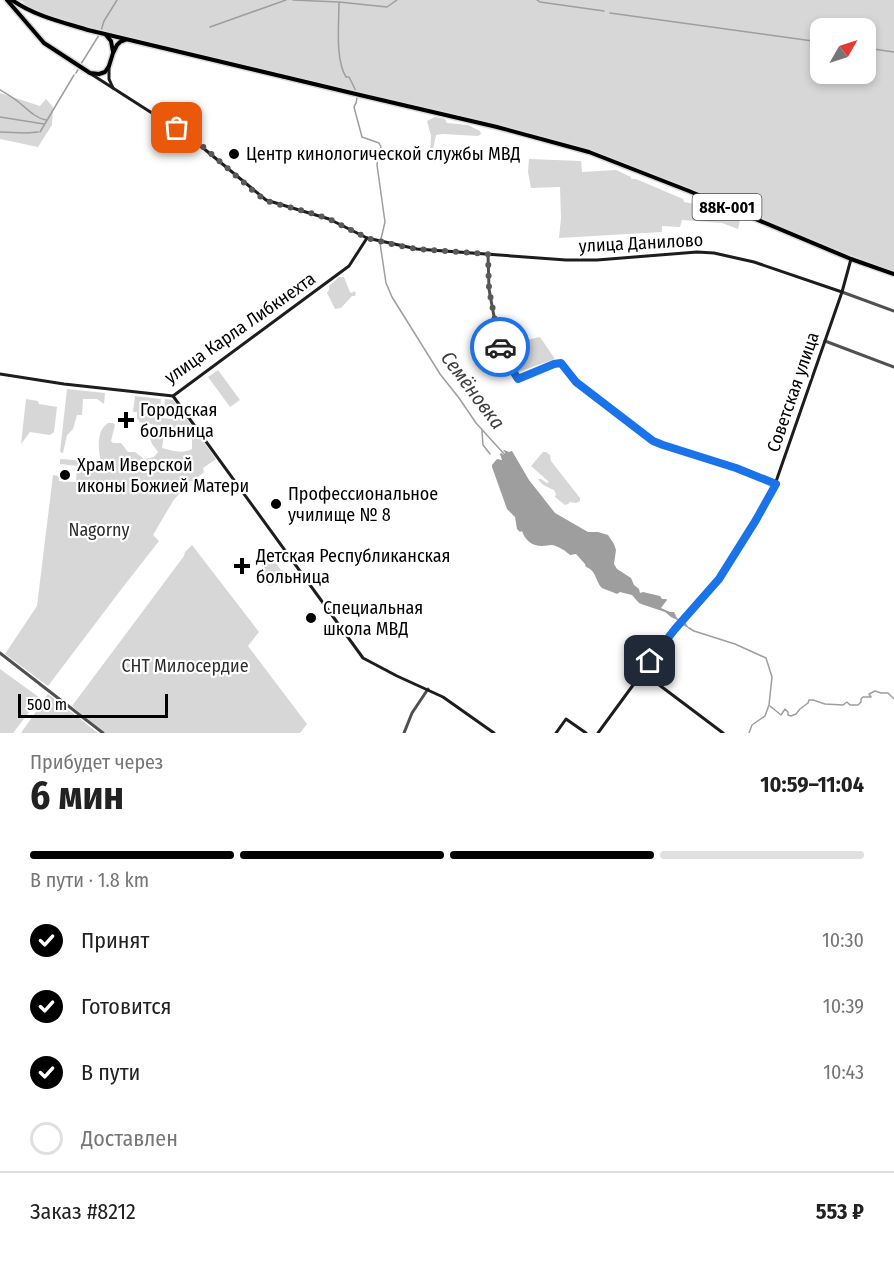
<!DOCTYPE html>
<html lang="ru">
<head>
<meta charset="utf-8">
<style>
  :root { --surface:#fff; --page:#f6f6f6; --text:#222; --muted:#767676; --line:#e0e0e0; --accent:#000 }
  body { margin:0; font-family:"Fira Sans Condensed",sans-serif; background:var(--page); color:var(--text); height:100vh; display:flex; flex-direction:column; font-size:22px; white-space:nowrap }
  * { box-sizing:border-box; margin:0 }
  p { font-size:20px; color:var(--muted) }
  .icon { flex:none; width:33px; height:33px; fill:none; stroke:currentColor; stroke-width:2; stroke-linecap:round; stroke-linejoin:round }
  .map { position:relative; height:733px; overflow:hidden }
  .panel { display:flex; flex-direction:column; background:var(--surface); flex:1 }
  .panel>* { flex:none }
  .needle { width:39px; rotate:51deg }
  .tools { position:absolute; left:810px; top:18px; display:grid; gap:12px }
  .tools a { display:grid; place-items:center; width:66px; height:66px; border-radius:12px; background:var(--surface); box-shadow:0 3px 9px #0003; font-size:30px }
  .scale { position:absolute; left:18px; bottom:15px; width:150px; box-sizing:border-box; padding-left:6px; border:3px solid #000; border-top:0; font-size:16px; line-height:21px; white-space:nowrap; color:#000; -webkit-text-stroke:4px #fff; paint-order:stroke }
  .pin { position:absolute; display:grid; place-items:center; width:51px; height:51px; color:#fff; margin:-26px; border-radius:12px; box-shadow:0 3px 9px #0006 }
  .courier { position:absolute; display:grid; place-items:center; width:60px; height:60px; margin:-30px; border:4px solid #1a73e8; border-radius:50%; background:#fff; color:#222; box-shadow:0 2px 8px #0007 }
  .summary em { font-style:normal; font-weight:700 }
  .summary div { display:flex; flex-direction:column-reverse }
  .summary { display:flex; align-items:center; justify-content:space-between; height:102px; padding:0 30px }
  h1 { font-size:39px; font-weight:700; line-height:45px }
  .bar { display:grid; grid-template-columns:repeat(4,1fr); gap:9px 6px; align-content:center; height:72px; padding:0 30px }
  .bar i { height:8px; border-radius:4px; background:var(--line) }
  .bar .current { background:var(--accent) }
  .bar p { grid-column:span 4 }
  .line { display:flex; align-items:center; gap:15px; padding:0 30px; border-top:2px solid var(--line) }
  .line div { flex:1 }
  ol { padding:0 30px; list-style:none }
  li { display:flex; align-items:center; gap:18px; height:66px }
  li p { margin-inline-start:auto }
  li .icon { padding:6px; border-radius:50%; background:var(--accent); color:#fff; stroke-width:4 }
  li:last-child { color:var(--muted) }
  li i { width:33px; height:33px; border:3px solid var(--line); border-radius:50% }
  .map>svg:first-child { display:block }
</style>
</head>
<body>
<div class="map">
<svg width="894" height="733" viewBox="0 0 894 733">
  <rect width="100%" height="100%" fill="#fff"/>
  <!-- green -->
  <g fill="#d7d7d7" fill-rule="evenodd">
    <path d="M17 0H894V271L853 256 618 160 575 145 493 124 153 43 58 19 29 8 22 1ZM820 28H866V74H820Z"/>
    <path d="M0 93 40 106 46 99 53 107 52 125 38 147 0 139Z"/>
    <path d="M435 117 445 119 447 123 468 125 480 131 481 134 478 136 443 134 436 135 432 155H430L431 136 427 121Z"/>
    <path d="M529 159 581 161 582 172 616 170 631 177V179H636L683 199 684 202 706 206 740 221 738 229 722 223 682 220 680 227 662 226V232L559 238 561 218 560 187 531 188 528 172Z"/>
    <path d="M339 277H344L350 292 352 293 354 291 356 293 355 296H352L341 308 335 309 327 293 329 290V286Z"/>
    <path d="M540 337 555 359 518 372 502 345Z"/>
    <path d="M218 370 240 400 230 407 208 377Z"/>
    <path d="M67 389 105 393 104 404 97 399H83L82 415H77L73 429 67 435 63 453 60 452Z"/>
    <path d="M135 396 161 399 160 409 151 408 150 417 172 419 173 411 164 409 165 399 173 400 216 459 203 468 204 472 193 481H190L173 501 153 535 159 541 123 587 48 686 5 654 37 606 53 475 59 476V481L76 482 77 466 60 464V459L101 462C98 449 96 431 108 423H113L115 425 111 441 113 443H121L128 452H135L144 459 154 457 158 452 152 444 149 435 153 430 171 432 173 434 171 438 164 436 162 448C173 451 182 454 192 449V437L172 428 139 422V420L137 419V412H133Z"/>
    <path d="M26 399 38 401 39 404 57 407 54 432 50 435 30 432 21 444Z"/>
    <path d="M543 452H546L550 455 551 461 580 498V501L576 503 570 502 568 504 565 505 555 497 556 494 554 490C548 487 542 486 538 479H541L547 483 549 482 531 466Z"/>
    <path d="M192 545 259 632 248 646 307 724 300 733H105L72 706 184 556 185 552Z"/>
    <path d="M278 555 280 558 277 561 278 566 289 581 284 585 280 583 268 586 260 574 263 571 262 566Z"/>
    <path d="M0 669 40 698 13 733H0Z"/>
    <path d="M48 694 98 733H21Z"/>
  </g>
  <!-- water -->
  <path fill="#9e9e9e" d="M504 450 509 452 512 451 529 480 555 513 588 532H598L608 535 614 544 616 550 614 564 617 569 631 578 634 585 639 589 640 593 643 592 660 596 662 599H666L667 600 661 608 670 612H674L677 618 682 622 684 621 690 629 681 624 679 621 671 617 665 612 644 605 639 603 632 595 620 592 617 594C613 592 606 590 602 588 595 581 597 571 586 567L585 564 576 554 570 555C566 551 558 546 552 545 551 545 543 546 542 546 532 546 525 540 522 531L520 532 517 529 515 517 507 509 492 467V465L497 459 502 460 500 454 501 453 504 455 505 452 503 451Z"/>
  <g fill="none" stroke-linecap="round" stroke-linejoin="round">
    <!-- stream -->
    <g stroke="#9e9e9e" stroke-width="1.5">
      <path d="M293 0 338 2"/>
      <path d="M397 0 387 7 339 2C339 24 335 59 346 77H349C354 87 361 97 354 107L362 137 379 143 381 147 378 155 377 165 385 222 380 243 386 283 392 297 440 374 459 398 476 423 505 455"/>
      <path d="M537 0 540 2 604 11"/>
      <path d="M610 13 820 42"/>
      <path d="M210 27 286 0"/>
      <path d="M101 31 104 21 117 0"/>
      <path d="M866 48 894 52"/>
      <path d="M81 64 99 35"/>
      <path d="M76 73 79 68"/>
      <path d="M0 90C7 94 15 99 21 104 29 111 36 118 46 120"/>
      <path d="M0 117 44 124"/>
      <path d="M0 132 27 133 38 132"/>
      <path d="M40 132 74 75"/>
      <path d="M482 431 483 445 490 454"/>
      <path d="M689 628 694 631 735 644 766 658 772 677 769 705 765 716 752 725 749 733"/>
      <path d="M770 706 781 715 785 709 788 712V715L791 716 796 714 800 709 808 703 809 700H813L825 704 843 705 847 702 850 705H858L861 702V699L863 697H871L869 694 875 691 881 693H888L894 699"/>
    </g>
    <!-- primary casing -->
    <g stroke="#dbdbdb" stroke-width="7">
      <g id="primary">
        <path d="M7 0 44 43 90 73 99 74 105 72 109 66 113 53 117 45 120 42 125 40"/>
        <path d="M12 0C35 16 62 22 88 30L360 95 497 127 589 152 689 191 851 259 894 274"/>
        <path d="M106 35 111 41 113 52"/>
      </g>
    </g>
    <!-- tertiary -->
    <g stroke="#505050" stroke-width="3">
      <path d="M488 254 489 289 500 349 518 379 554 364 561 363 576 382 653 441 663 445 727 465 776 484"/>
      <path d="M842 292 894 311"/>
      <path d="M825 341 894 367"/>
      <path d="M0 653 103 733"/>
      <path d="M404 733 412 713 428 689"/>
    </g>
    <!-- secondary -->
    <g stroke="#1d1d1d" stroke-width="3">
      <path d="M109 66V79L113 88"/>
      <path d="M91 74 191 138 266 200 329 219 367 238 417 249 566 260H597L697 252 714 253 754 262 842 292"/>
      <path d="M0 374 64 384 173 396 349 266 367 238"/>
      <path d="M173 396 363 658 397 676 443 697 494 733"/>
      <path d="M642 672 723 733"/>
      <path d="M556 733 566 719 586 733"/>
      <path d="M598 733 672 632 719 579 772 493 842 292 851 259"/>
    </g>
    <!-- primary -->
    <use href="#primary" stroke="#000" stroke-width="4"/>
  </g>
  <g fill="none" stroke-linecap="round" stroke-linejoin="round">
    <!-- done -->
    <path stroke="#595959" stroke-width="6" stroke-dasharray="0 10.8" d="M177 128 200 144 258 195 270 202 308 212 329 219 367 238 396 245 417 249 488 254 489 289 500 347"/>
    <!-- route -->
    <path stroke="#1a73e8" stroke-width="8" d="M500 347 502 353 518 379 554 364 561 363 576 382 653 441 663 445 736 468 776 484 756 520 719 579 675 629 650 661"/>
  </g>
  <!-- markers -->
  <g fill="#000" stroke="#fff" stroke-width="2">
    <circle cx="234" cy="154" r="6"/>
    <path d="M123 411h6v6h6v6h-6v6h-6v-6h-6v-6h6z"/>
    <circle cx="65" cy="475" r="6"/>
    <circle cx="276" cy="504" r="6"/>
    <path d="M239 557h6v6h6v6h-6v6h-6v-6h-6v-6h6z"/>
    <circle cx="311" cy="618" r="6"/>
  </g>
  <g text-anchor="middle" stroke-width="4.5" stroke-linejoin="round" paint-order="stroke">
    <!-- shield labels -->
    <rect fill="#fff" stroke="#4c4c4c" stroke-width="1.5" x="692.5" y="194" width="69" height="26" rx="4.5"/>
    <g font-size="16" font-weight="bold" fill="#000">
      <text x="727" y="213">88К-001</text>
    </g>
    <!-- poi labels -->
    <g font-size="18" fill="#000" stroke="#fff" text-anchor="start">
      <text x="246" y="160">Центр кинологической службы МВД</text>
      <text x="140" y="416">Городская<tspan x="140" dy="21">больница</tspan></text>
      <text x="77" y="471">Храм Иверской<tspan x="77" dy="21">иконы Божией Матери</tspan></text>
      <text x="288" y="500">Профессиональное<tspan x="288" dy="21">училище № 8</tspan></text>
      <text x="256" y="562">Детская Республиканская<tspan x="256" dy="21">больница</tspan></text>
      <text x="323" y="614">Специальная<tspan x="323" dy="21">школа МВД</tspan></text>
    </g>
    <!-- street labels -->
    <g font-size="18" fill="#000" stroke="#fff">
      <text transform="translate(641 243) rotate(-3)" y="6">улица Данилово</text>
      <text transform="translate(240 328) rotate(-35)" y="6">улица Карла Либкнехта</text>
      <text transform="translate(793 392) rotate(-71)" y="6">Советская улица</text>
    </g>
    <!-- park labels -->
    <g font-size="18" fill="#2e2e2e" stroke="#fff">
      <text x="99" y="536">Nagorny</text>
      <text x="185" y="672">СНТ Милосердие</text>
    </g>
    <!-- water labels -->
    <g font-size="20" font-style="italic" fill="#3f3f3f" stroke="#fff">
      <text transform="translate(473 390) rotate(53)" y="7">Семёновка</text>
    </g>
  </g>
</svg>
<div class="tools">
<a><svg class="needle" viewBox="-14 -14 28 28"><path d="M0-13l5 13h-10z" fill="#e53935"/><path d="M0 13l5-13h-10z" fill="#767676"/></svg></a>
</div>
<div class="scale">500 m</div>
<div class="pin" style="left:177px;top:128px;background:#ea580c"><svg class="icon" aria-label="bag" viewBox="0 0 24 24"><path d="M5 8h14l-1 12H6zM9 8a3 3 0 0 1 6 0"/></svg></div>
<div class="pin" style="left:650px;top:661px;background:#1f2937"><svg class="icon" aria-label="home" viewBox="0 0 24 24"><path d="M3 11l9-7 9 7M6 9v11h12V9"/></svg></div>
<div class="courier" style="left:500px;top:347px"><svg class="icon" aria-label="car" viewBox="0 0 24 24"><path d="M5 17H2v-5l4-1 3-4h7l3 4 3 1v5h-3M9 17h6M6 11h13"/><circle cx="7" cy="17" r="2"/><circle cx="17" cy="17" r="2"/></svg></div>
</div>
<section class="panel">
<div class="summary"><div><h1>6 мин</h1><p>Прибудет через</p></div><em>10:59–11:04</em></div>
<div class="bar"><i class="current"></i><i class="current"></i><i class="current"></i><i></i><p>В пути · 1.8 km</p></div>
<ol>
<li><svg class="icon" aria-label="check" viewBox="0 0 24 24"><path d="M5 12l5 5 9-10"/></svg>Принят<p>10:30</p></li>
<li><svg class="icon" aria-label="check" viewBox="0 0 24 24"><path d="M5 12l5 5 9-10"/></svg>Готовится<p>10:39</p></li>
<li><svg class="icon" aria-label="check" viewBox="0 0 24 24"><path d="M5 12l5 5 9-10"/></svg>В пути<p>10:43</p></li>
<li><i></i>Доставлен</li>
</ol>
<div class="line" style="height:78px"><div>Заказ #8212</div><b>553 ₽</b></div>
</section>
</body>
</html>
